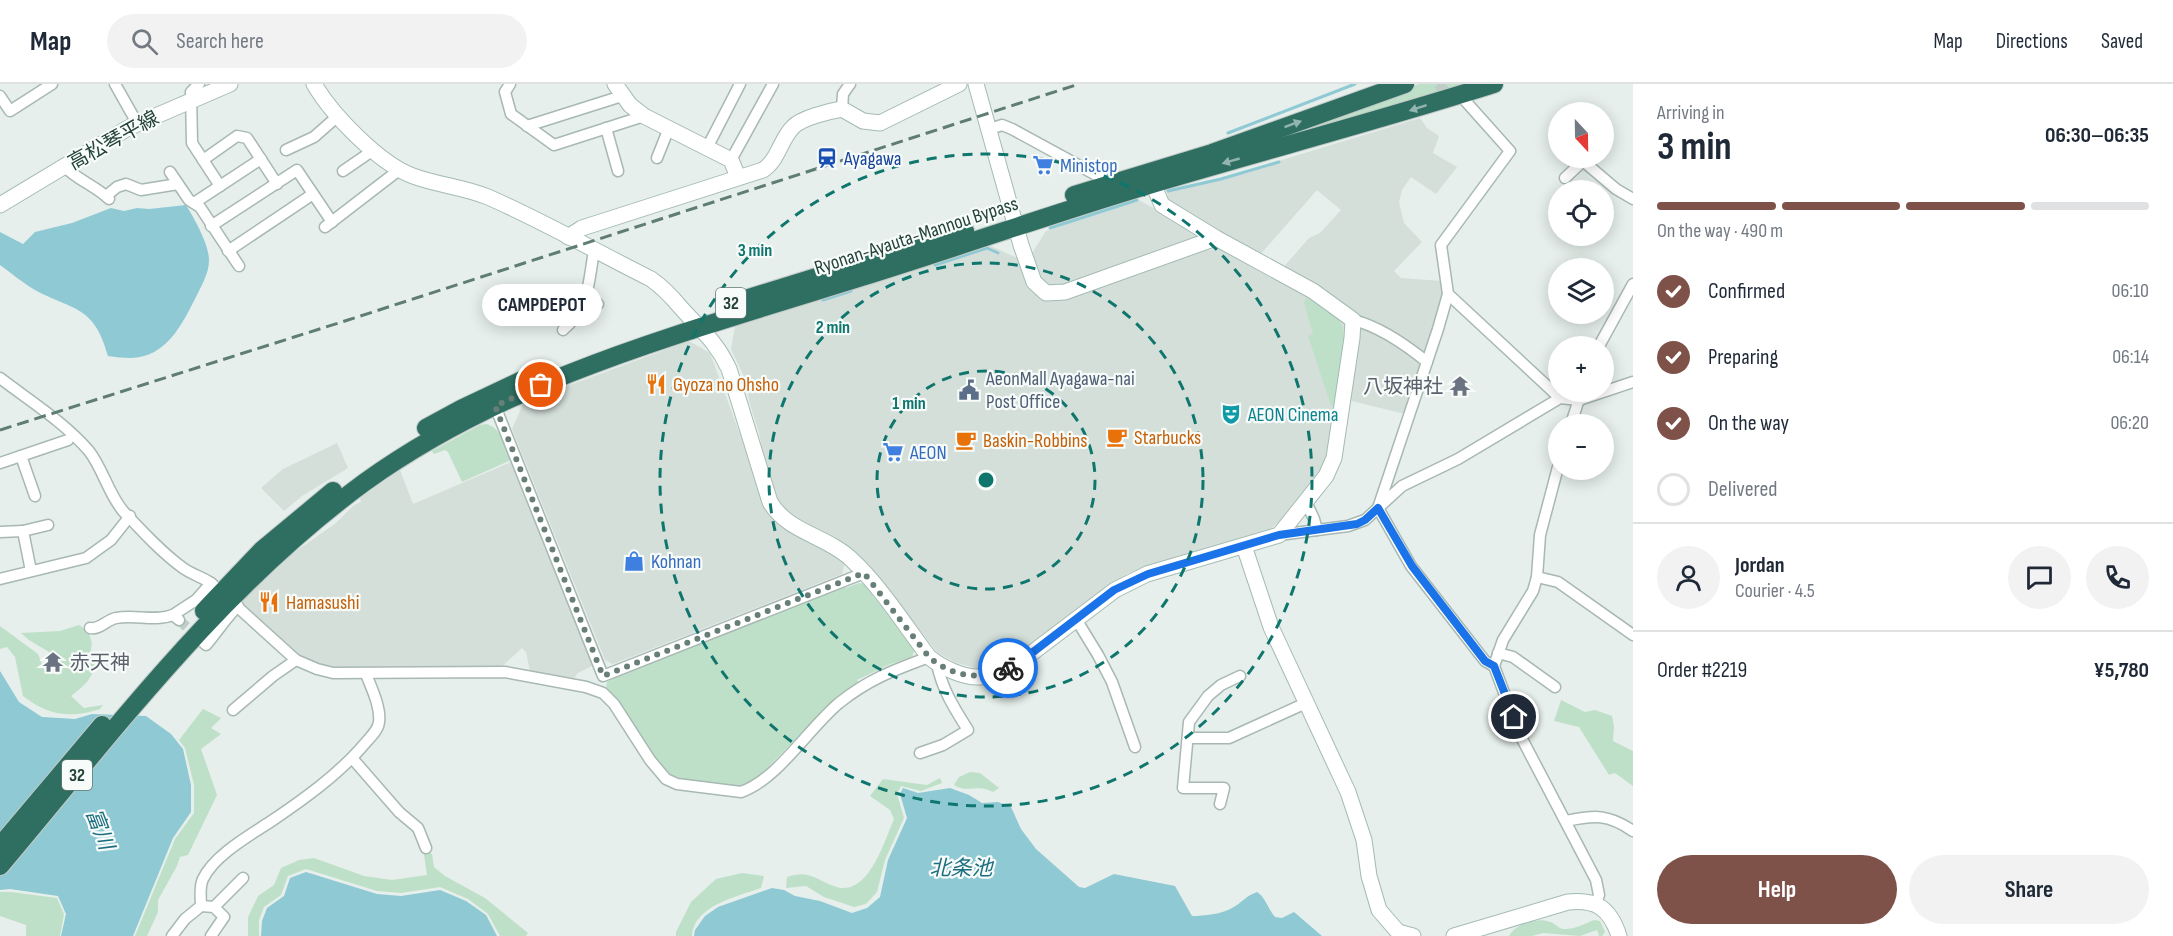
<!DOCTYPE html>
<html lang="en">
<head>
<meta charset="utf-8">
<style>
  :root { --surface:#fff; --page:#f2f2f3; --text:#1f2937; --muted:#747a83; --line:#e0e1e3; --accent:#7f5249 }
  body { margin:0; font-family:"Sofia Sans Condensed","Noto Sans JP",sans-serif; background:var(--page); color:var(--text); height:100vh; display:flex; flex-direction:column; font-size:22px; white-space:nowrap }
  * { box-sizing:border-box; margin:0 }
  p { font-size:20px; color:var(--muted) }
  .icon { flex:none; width:33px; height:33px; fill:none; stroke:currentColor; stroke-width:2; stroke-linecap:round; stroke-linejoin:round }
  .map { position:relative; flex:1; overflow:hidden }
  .panel { display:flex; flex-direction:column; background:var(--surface); width:540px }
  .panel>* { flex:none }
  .needle { width:39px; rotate:158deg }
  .tools { position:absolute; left:1548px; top:18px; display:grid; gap:12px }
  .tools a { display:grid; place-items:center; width:66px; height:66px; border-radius:50%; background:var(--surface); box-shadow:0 3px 15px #0003; font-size:30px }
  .pin { position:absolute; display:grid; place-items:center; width:51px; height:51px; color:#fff; margin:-26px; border:3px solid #fff; border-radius:50%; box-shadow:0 2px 6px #0007 }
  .courier { position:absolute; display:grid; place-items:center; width:60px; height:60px; margin:-30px; border:4px solid #1a73e8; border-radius:50%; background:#fff; color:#222; box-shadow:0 2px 8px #0007 }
  .bubble { position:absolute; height:42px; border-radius:21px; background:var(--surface); box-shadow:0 3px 15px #0003; font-size:20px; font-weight:700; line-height:42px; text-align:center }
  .headline em { font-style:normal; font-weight:700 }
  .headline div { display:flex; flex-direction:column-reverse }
  .headline { display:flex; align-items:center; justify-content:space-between; height:102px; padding:0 24px }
  h1 { font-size:39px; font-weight:700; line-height:45px }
  .bar { display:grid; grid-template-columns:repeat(4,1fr); gap:9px 6px; align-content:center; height:72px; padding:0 24px }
  .bar i { height:8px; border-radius:4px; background:var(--line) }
  .bar .active { background:var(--accent) }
  .bar p { grid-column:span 4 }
  .line { display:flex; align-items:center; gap:15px; padding:0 24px; border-top:2px solid var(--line) }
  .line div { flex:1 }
  .round { display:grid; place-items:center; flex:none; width:63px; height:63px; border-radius:32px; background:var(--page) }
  ol { padding:0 24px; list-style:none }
  li { display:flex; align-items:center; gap:18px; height:66px }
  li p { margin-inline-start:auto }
  li .icon { padding:6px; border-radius:50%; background:var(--accent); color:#fff; stroke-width:4 }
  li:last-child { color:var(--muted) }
  li i { width:33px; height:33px; border:3px solid var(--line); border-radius:50% }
  .action { display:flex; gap:12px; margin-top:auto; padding:12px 24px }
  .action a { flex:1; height:69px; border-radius:36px; background:var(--accent); color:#fff; font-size:24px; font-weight:700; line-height:69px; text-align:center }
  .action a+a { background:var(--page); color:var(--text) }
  header { display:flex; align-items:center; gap:36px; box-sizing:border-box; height:84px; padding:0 30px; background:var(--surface); border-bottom:2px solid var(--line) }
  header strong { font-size:28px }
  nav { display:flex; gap:33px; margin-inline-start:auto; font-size:21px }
  .search { width:420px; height:54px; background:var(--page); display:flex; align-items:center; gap:15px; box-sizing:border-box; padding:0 21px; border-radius:33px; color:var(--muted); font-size:22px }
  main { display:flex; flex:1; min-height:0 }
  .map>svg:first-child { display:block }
</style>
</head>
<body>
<header>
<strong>Map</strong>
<div class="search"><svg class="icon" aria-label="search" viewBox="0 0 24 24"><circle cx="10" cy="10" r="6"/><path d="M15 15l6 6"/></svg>Search here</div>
<nav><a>Map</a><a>Directions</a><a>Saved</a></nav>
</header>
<main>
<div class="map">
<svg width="1633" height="852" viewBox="0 0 1633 852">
  <rect width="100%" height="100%" fill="#e6efeb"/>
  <!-- built -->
  <g fill="#d4dfda">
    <path d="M1420 34 1427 44 1439 52 1433 69 1457 83 1436 110 1411 93 1402 106 1399 118 1404 139 1422 158 1394 187 1401 194 1442 197 1441 220 1405 330 1335 313 1326 375 1320 386 1279 438 1269 446 1128 489 1012 573 988 583 977 585 954 578 937 568 866 479 843 458 786 429 780 423 763 370 759 349 749 317 746 297 731 265 735 242 991 162 1015 173 1032 169 1046 147 1139 116 1196 148 1202 167 1218 165 1226 168 1273 195 1309 154 1320 149 1341 126 1317 106 1259 172 1168 118 1167 106 1225 93Z"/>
    <path d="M689 257 710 269 767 424 845 478 842 490 613 580 605 576 512 345 524 318Z"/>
    <path d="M337 359 348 384 302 412 284 427 261 404 283 385Z"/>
    <path d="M511 378 594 581 578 589 574 594 530 587 526 568 522 564 500 584H330L303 575 241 518 292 470 336 439 354 421 361 418 360 414 400 386 413 420Z"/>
  </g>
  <!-- green -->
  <g fill="#bfe0c8">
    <path d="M1419 0H1476L1214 72Z"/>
    <path d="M1306 214C1316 219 1331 225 1338 234 1352 252 1338 300 1335 321L1331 322 1308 252 1313 250 1304 219Z"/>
    <path d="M486 340C502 344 505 362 511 376L462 398 448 368 445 366 434 370 432 367 480 341Z"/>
    <path d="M859 499 864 500 915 565 912 573 888 581 857 596 860 600 828 623 755 696C731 709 685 700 662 685L606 605 607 598 620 591 844 502 846 504Z"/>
    <path d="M79 541 89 548 92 560 90 570 95 577C93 595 85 601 71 612L84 624 103 621 100 625C70 635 47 631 23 612L15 573 7 563 0 565V542L38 570 45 588 59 591 63 585 54 571 29 556 21 549 60 547Z"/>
    <path d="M1561 616 1585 628 1595 626 1612 632 1614 642 1613 657 1633 667V702L1615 689 1609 691 1579 643 1554 637Z"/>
    <path d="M203 625 221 634 211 644 221 650 201 665 217 711 188 771 180 773 177 782 158 816V828L147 852H135L175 755 194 729V701L185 664 179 656Z"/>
    <path d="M970 688 980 689 999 704 993 708C978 699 968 710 954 701L959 693Z"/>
    <path d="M940 694 942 699 921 707 901 702 897 710 904 734 885 776 877 808 866 820 854 823 824 813 806 802 786 804 787 793C807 786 813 793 831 801 867 818 883 760 894 735L890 726 870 712 883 695 927 701Z"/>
    <path d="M428 767 432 770 434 783 445 792 485 814 528 849 526 852H500L488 830 468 815 440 803 401 809 377 807 306 785 288 792 281 811 264 823 259 836V852H248V833L258 812 274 801 281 784 299 776 314 774 364 792 392 796 427 791 424 771Z"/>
    <path d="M742 789 764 792 761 804C738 812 693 822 692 852H676V848L691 818 716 795Z"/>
    <path d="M0 808H11L57 814 64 830 60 852H26V841L0 832Z"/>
    <path d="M1594 836 1600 837 1605 848 1602 852H1599L1597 846 1580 852 1543 849 1532 852H1509C1515 840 1537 833 1550 838 1555 839 1558 844 1563 845 1573 846 1584 840 1594 836Z"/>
  </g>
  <!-- water -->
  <g fill="#8ec9d4">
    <path d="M186 121C194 134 209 160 209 176 209 190 201 202 195 215 181 242 166 273 131 274 123 274 115 273 108 272 94 221 74 227 35 206 23 199 11 189 0 181V148L23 160 35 148 72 139 111 124 124 127 137 124 149 125Z"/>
    <path d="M0 587 19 618 42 633 75 635 92 630 146 632 171 650 183 665 191 701V728L173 754 133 852H61L66 830 58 812 10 805 0 806Z"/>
    <path d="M903 704 918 709 950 704 969 711 982 719 998 718 1011 723 1021 745 1036 765 1079 803 1085 804 1114 790 1175 802 1192 832C1204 832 1222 830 1232 824 1242 819 1245 812 1257 808 1266 814 1268 825 1275 833L1282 834 1294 828 1322 852H694L695 846 705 832 718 823 772 804 784 806 795 812 820 817 852 829 867 824 880 813 888 776 907 734 900 710Z"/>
    <path d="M306 788 377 810 401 812 440 806 466 817 486 831 497 852H261L262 837 267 824 284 812 290 794Z"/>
  </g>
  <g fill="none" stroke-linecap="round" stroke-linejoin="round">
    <!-- stream -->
    <g stroke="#8ec9d4" stroke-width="3">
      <path d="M1228 49 1355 0"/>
      <path d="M1168 107 1221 95 1279 78"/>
      <path d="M1050 144 1137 116"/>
      <path d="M935 181 987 164 998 169"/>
      <path d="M823 216 851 207"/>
    </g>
    <!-- street-tunnel -->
    <g stroke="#bfccc8" stroke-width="10" stroke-dasharray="10 5" stroke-linecap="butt">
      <path d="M1438 0 1459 21"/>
      <path d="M179 536 199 554"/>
    </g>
    <!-- street casing -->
    <g stroke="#a8b8b2" stroke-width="13">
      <g id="street">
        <path d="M115 0 137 39"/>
        <path d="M199 0 191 8 192 59 220 102"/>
        <path d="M510 0 505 8 511 30 554 61 644 32"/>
        <path d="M1460 11 1510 67 1441 161 1448 210 1438 245 1378 424 1411 482 1485 577 1494 582"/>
        <path d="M0 12 10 27 52 0"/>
        <path d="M842 25 843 10 850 0"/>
        <path d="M527 42 622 12"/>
        <path d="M606 44 618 87"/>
        <path d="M990 45 1002 41 1012 45 1111 99"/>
        <path d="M707 64 740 0"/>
        <path d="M286 66 314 53 339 31"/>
        <path d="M657 74 669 44"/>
        <path d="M203 76 237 52 247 54 277 100"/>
        <path d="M731 76 773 0"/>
        <path d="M64 82C77 96 96 102 109 115"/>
        <path d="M343 87 372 67"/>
        <path d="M170 88 189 116 200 123 239 182"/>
        <path d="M1565 94 1583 77 1616 105 1633 115"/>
        <path d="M106 112 117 103 126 100 141 106 178 100"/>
        <path d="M194 119 261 75"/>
        <path d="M211 142 297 86 332 138"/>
        <path d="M325 143 399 86"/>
        <path d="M228 167 313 110"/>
        <path d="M1448 210 1560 314"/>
        <path d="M586 213 598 220"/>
        <path d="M1353 236C1378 242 1406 261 1427 278"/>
        <path d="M563 246C590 222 588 200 594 167"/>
        <path d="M1599 262 1633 200"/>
        <path d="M0 294C30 317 64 338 89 367 103 385 108 409 123 427 141 446 161 468 183 484 191 490 202 493 211 499L296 576 317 585 333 589 505 588 586 603 603 609 614 620 650 676 666 695 677 700 741 708C778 695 808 645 839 619 869 595 894 586 929 573"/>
        <path d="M495 322 603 592 864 489"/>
        <path d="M1571 340 1580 312"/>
        <path d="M21 372 35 412"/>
        <path d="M0 379 68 356"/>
        <path d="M1558 383 1540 451 1537 493 1533 507 1503 556 1494 582 1520 651 1596 796 1599 811 1596 820"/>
        <path d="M1306 418 1314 435 1317 446"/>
        <path d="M23 447 48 441"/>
        <path d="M0 448 23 447 31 487"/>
        <path d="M1279 451 1348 442 1365 436 1402 402 1458 375 1560 314 1579 316 1633 298"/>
        <path d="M1537 493 1558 498 1633 551"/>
        <path d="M0 495 86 474 111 456 130 432"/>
        <path d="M1076 535 1098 571 1112 598 1135 663"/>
        <path d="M179 536 173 531 196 516 211 499"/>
        <path d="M90 544C100 546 106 536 116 534 134 530 155 538 173 531"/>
        <path d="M203 558 206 561C217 548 226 534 238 522"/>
        <path d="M1498 569 1513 573 1555 603"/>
        <path d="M233 626 273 592 296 576"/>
        <path d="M1188 654H1229L1306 619"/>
        <path d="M920 669 943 661 968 646C954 624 942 605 937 580"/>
        <path d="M352 674 399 728 418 744 426 764"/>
        <path d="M1220 720 1224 704H1183L1189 638 1208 612 1221 601 1240 592"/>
        <path d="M1566 737C1595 731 1608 730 1633 747"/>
        <path d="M201 822 214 823 224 833 211 852"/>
        <path d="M214 823 243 794"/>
        <path d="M172 852 185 835 201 822C201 813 199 803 203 795 214 771 252 750 273 736 304 715 336 692 361 664 367 656 378 648 379 638 381 623 371 603 366 590"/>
      </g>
    </g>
    <!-- secondary casing -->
    <g stroke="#a4bbb3" stroke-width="17">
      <g id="secondary">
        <path d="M314 0C332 31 380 80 413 92 437 101 464 103 488 113 543 137 597 168 651 195 664 204 672 213 682 225 701 246 716 257 729 285L770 418C787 448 827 452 851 475 881 503 904 540 929 573 941 583 963 594 980 593 994 592 1008 584 1020 578L1115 506 1147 490 1279 451 1326 392 1334 374 1352 254 1353 236 1313 207 1216 154 1162 121 1153 100"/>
        <path d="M615 0 630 21 644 32 731 76 738 93"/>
        <path d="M976 0 1021 161 1034 198 1046 209 1065 208 1216 154"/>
        <path d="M0 121 128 44 230 0"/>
        <path d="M568 153 582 144 763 86C779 75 780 56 793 43 801 34 830 27 842 25L863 37 880 39 959 0"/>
        <path d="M1244 462 1271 543 1348 708 1364 756 1369 792 1379 826 1398 848 1413 852"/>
        <path d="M1454 852 1568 818C1596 815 1610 824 1619 852"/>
      </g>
    </g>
    <!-- highway casing -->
    <g stroke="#c2cac8" stroke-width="20">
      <g id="highway">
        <path d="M1074 111 1212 69 1405 0"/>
        <path d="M742 216 965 147"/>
        <path d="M426 344 461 325 535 290"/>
        <path d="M204 527 262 466 333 407"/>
        <path d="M0 762 102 641"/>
        <path d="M0 782C113 648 222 502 365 398 512 292 691 247 862 193 959 163 1054 129 1152 100 1266 66 1381 36 1494 0"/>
      </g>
    </g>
    <!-- street -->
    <use href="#street" stroke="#fff" stroke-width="10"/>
    <!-- secondary -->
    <use href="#secondary" stroke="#fff" stroke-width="15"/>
    <!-- highway -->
    <use href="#highway" stroke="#2f6f62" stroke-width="18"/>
    <!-- rail -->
    <path stroke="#5f7d75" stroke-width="3" stroke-dasharray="12 6" stroke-linecap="butt" d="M0 346 348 236 1079 0"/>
  </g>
  <!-- one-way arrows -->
  <defs><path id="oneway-solid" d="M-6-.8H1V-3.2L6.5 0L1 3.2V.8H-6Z" transform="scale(1.5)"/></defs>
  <g fill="#93b5ae">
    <use href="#oneway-solid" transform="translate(1418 24) rotate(162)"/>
    <use href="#oneway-solid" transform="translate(1293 40) rotate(-20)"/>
    <use href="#oneway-solid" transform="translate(1231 77) rotate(164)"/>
  </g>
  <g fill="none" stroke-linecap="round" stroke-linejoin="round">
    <!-- done -->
    <path stroke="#687f78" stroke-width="6" stroke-dasharray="0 10.8" d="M541 301 495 322 603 592 864 489 929 573C952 593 981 597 1008 584"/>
    <!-- route -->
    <path stroke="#1a73e8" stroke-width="8" d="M1008 584 1020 578 1114 506 1148 490 1279 451 1357 440 1365 436 1378 424 1412 482 1485 577 1494 582 1514 633"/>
  </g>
  <!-- distance rings -->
  <g fill="none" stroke="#0f766e" stroke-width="3" stroke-dasharray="10 8">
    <circle cx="986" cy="396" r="109"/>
    <circle cx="986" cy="396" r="217"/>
    <circle cx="986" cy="396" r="326"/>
  </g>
  <!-- icons -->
  <defs>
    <g id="station-bare" transform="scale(1.62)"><path d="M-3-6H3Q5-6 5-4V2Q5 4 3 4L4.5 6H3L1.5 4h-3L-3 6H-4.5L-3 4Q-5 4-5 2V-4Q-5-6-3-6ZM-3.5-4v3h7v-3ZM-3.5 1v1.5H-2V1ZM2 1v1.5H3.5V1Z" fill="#1a4fb4" stroke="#f7fbf9" stroke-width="2.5" paint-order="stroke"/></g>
    <g id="supermarket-bare" transform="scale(1.62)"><path d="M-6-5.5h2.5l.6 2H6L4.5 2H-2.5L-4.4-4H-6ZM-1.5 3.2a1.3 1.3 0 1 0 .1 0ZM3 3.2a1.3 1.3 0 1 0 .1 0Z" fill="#3f7fe0" stroke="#f7fbf9" stroke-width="2.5" paint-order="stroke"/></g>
    <g id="restaurant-bare" transform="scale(1.62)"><path d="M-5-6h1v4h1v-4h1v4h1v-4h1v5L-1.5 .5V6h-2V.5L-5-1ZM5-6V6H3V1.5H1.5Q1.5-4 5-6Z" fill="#e8710a" stroke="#f7fbf9" stroke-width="2.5" paint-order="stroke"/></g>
    <g id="temple-bare" transform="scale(1.62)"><path d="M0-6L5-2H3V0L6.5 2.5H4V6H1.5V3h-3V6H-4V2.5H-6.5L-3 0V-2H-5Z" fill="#6b7280" stroke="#f7fbf9" stroke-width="2.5" paint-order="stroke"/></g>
    <g id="civic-bare" transform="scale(1.62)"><path d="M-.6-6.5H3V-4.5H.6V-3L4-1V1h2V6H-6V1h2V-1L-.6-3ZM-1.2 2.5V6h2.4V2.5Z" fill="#5c6f8a" stroke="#f7fbf9" stroke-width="2.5" paint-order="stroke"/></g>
    <g id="theatre-bare" transform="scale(1.62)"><path d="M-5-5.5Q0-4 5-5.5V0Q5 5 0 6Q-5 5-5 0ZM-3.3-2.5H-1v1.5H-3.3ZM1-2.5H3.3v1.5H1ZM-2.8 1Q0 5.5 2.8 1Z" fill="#0f9aa8" stroke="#f7fbf9" stroke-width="2.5" paint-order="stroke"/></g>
    <g id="cafe-bare" transform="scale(1.62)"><path d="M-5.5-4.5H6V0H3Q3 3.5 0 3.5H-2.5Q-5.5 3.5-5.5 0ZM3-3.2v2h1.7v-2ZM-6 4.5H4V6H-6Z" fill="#e8710a" stroke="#f7fbf9" stroke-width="2.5" paint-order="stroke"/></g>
    <g id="shop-bare" transform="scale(1.62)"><path d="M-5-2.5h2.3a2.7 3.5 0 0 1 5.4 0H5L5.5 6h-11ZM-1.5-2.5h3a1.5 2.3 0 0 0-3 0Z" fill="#3f7fe0" stroke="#f7fbf9" stroke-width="2.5" paint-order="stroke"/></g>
  </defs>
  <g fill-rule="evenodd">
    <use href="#station-bare" x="827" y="74"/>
    <use href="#supermarket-bare" x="1043" y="81"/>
    <use href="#restaurant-bare" x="656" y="300"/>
    <use href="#temple-bare" x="1460" y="302"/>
    <use href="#civic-bare" x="969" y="306"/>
    <use href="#theatre-bare" x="1231" y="330"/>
    <use href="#cafe-bare" x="1117" y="353"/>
    <use href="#cafe-bare" x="966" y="356"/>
    <use href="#supermarket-bare" x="893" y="368"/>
    <use href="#shop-bare" x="634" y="477"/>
    <use href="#restaurant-bare" x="269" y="518"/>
    <use href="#temple-bare" x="53" y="578"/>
  </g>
  <g text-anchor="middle" stroke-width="4.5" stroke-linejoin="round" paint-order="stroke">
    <!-- shield labels -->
    <g fill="#f7fbf9" stroke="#637a73" stroke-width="1.5">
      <rect x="716" y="204" width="30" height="30" rx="4.5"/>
      <rect x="62" y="676" width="30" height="30" rx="4.5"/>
    </g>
    <g font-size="18" font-weight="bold" fill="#24423a">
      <text x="731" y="225">32</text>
      <text x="77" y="697">32</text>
    </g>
    <!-- street labels -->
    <g font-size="20" fill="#24423a" stroke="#f7fbf9">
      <text transform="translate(113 56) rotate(-29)" y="7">高松琴平線</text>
      <text transform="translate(916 151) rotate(-18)" y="7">Ryonan-Ayauta-Mannou Bypass</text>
    </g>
    <!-- transit labels -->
    <g font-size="20" fill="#164399" stroke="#f7fbf9" text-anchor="start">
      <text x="844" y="81">Ayagawa</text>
    </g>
    <!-- shop labels -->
    <g font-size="20" fill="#366cbe" stroke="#f7fbf9" text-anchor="start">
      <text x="1060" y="88">Ministop</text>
      <text x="910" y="375">AEON</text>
      <text x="651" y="484">Kohnan</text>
    </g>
    <!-- service labels -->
    <g font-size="20" fill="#4e5e75" stroke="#f7fbf9" text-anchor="start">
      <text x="986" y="301">AeonMall Ayagawa-nai<tspan x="986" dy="23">Post Office</tspan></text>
    </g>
    <!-- food labels -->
    <g font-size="20" fill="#c56008" stroke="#f7fbf9" text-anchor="start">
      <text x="673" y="307">Gyoza no Ohsho</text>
      <text x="1134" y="360">Starbucks</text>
      <text x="983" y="363">Baskin-Robbins</text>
      <text x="286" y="525">Hamasushi</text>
    </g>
    <!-- worship labels -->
    <g font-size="20" fill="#5b616d" stroke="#f7fbf9" text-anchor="end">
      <text x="1443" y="309">八坂神社</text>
      <text x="70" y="585" text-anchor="start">赤天神</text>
    </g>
    <!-- culture labels -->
    <g font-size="20" fill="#0d838f" stroke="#f7fbf9" text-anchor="start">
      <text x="1248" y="337">AEON Cinema</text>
    </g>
    <!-- water labels -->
    <g font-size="21" font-style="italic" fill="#1c6f80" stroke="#f7fbf9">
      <text transform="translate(100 745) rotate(69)" y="7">富川</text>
      <text x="961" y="791">北条池</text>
    </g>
  </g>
  <circle cx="986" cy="396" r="9" fill="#0f766e" stroke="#f7fbf9" stroke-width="3"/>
  <g font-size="18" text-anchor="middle" font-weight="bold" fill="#0f766e" stroke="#f7fbf9" stroke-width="4.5" stroke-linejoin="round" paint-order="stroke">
    <text x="755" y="172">3 min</text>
    <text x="833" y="249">2 min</text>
    <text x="909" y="325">1 min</text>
  </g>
</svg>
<div class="tools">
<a><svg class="needle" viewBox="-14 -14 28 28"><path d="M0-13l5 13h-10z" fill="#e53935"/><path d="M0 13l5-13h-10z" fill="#747a83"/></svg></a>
<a><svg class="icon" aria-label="locate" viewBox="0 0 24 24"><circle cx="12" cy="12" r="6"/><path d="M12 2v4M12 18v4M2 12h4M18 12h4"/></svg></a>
<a><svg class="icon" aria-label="layers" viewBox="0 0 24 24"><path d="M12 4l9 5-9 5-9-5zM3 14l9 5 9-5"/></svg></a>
<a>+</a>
<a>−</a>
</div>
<div class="pin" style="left:541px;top:301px;background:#ea580c"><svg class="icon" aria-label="bag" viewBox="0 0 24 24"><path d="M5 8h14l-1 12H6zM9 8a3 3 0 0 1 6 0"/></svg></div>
<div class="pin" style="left:1514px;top:633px;background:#1f2937"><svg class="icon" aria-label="home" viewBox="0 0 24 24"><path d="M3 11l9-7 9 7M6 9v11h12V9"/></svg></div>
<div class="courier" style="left:1008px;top:584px"><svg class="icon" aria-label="bike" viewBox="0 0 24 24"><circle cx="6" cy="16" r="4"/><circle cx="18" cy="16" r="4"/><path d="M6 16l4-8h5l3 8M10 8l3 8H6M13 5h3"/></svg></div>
<div class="bubble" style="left:482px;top:200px;width:120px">CAMPDEPOT</div>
</div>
<section class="panel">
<div class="headline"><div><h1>3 min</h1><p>Arriving in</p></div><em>06:30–06:35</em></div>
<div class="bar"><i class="active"></i><i class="active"></i><i class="active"></i><i></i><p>On the way · 490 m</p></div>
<ol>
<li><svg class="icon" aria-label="check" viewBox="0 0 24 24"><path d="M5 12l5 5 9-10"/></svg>Confirmed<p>06:10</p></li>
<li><svg class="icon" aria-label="check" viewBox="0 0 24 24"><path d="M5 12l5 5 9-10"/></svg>Preparing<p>06:14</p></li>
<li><svg class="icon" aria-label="check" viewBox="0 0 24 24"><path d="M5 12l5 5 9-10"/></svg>On the way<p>06:20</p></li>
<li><i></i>Delivered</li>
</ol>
<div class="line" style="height:108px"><a class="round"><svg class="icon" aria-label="person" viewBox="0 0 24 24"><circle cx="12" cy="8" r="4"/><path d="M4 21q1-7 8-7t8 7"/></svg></a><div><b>Jordan</b><p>Courier · 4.5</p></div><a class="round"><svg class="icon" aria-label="chat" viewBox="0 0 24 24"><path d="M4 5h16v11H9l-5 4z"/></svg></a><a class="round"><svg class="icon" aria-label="phone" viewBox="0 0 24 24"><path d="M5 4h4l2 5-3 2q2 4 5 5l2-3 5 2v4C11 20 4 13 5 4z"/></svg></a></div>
<div class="line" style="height:78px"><div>Order #2219</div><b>¥5,780</b></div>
<div class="action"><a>Help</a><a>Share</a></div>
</section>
</main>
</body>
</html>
